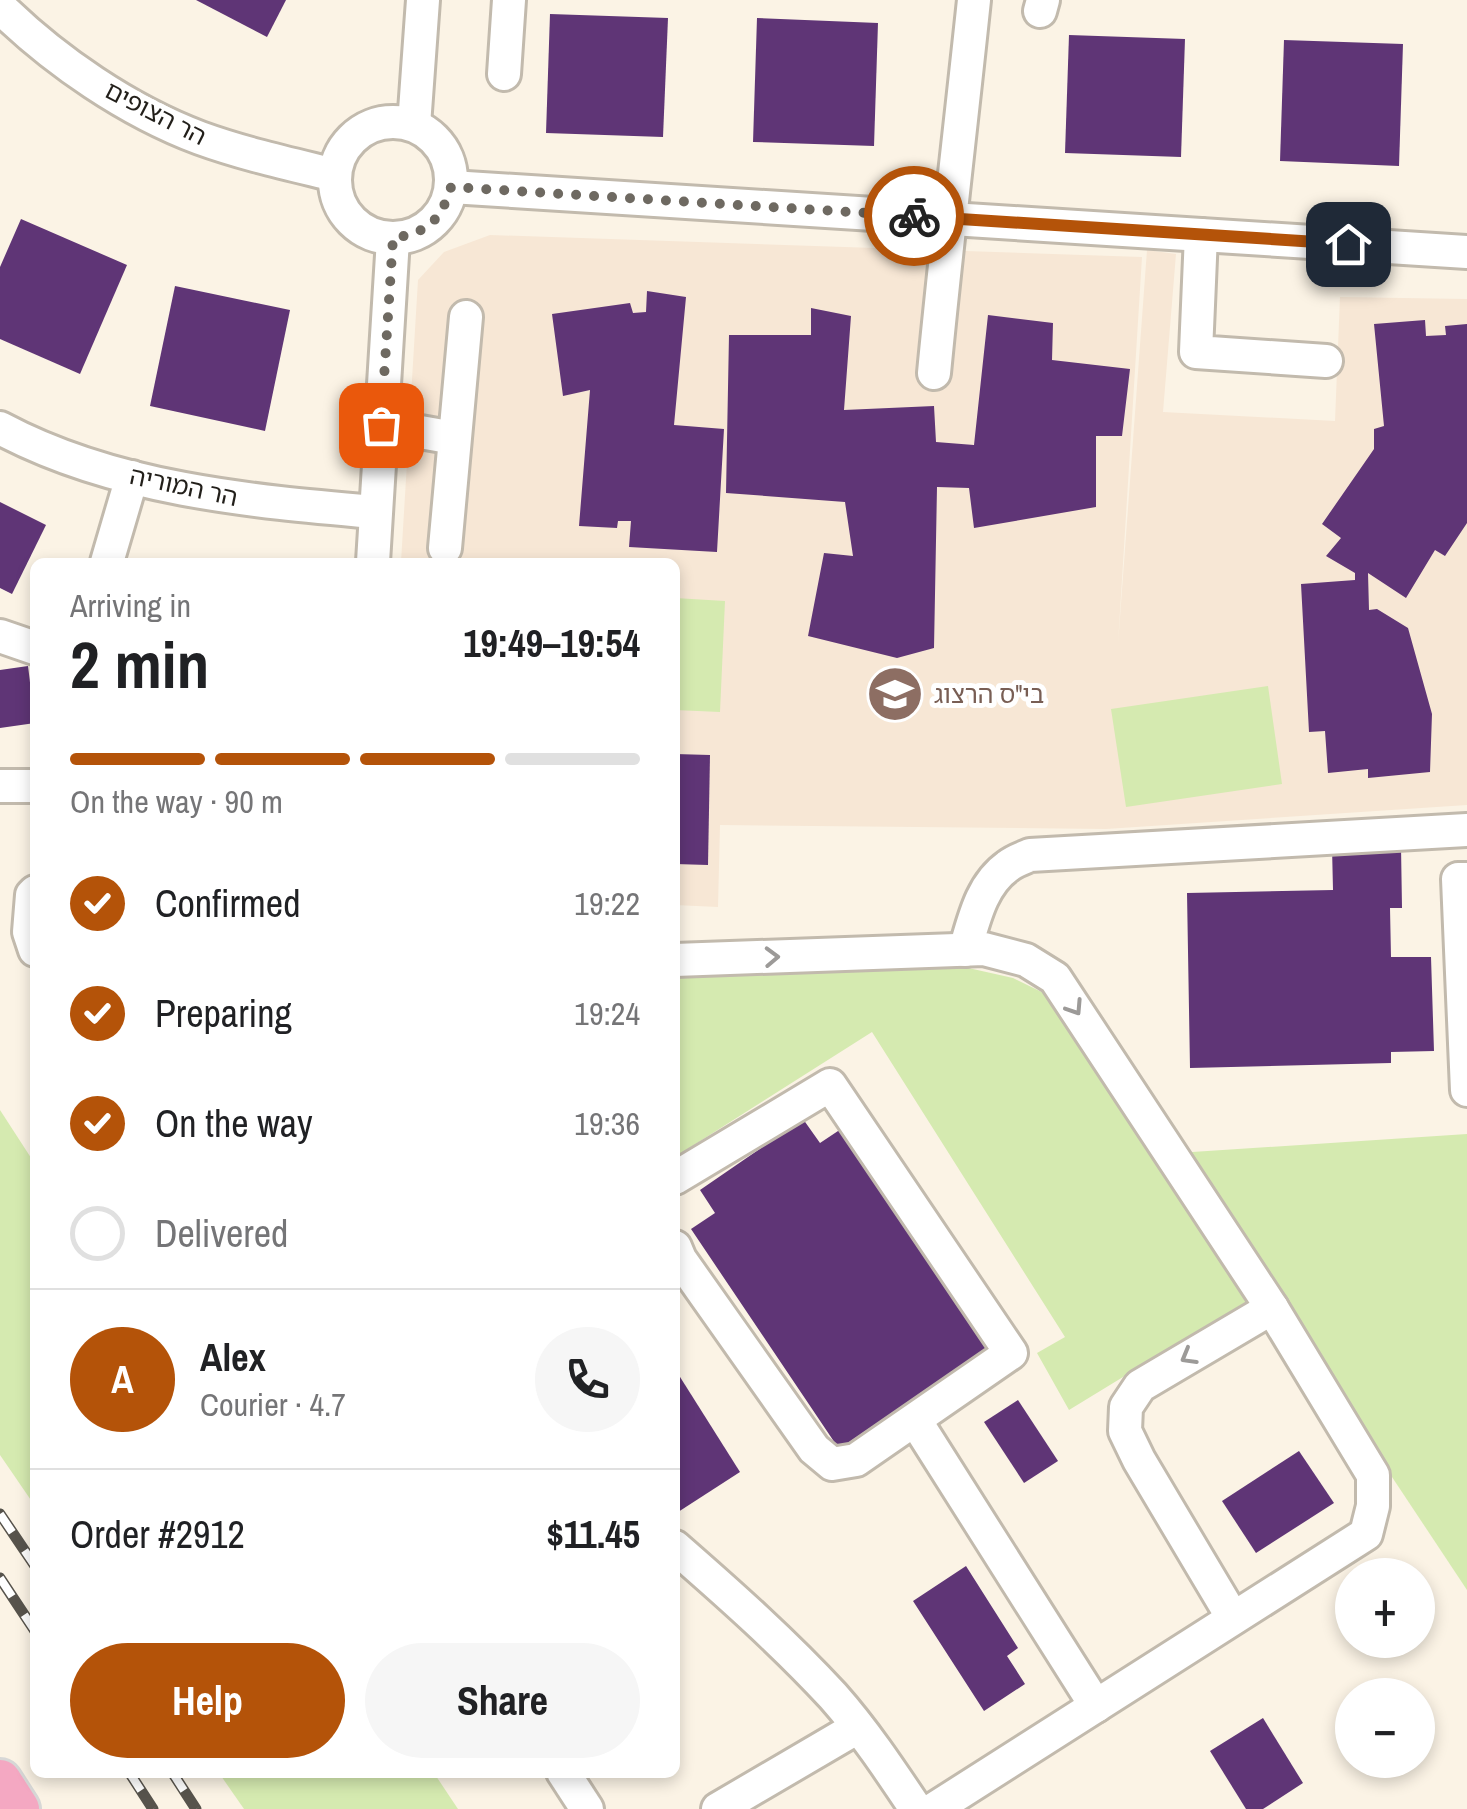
<!DOCTYPE html>
<html lang="en">
<head>
<meta charset="utf-8">
<style>
  :root { --surface:#fff; --page:#f6f6f6; --text:#202124; --muted:#757577; --line:#e0e0e0; --accent:#b45309 }
  body { margin:0; font-family:"Archivo Narrow","Noto Sans Hebrew",sans-serif; background:var(--page); color:var(--text); height:100vh; display:flex; flex-direction:column; font-size:38px; white-space:nowrap }
  * { box-sizing:border-box; margin:0 }
  p { font-size:32px; color:var(--muted) }
  .icon { flex:none; width:55px; height:55px; fill:none; stroke:currentColor; stroke-width:2; stroke-linecap:round; stroke-linejoin:round }
  .map { position:relative; flex:1; overflow:hidden }
  .details { position:absolute; left:30px; top:558px; width:650px; height:1220px; display:flex; flex-direction:column; background:var(--surface); border-radius:15px; box-shadow:0 5px 15px #0003 }
  .details>* { flex:none }
  .fabs { position:absolute; left:1335px; top:1558px; display:grid; gap:20px }
  .fabs a { display:grid; place-items:center; width:100px; height:100px; border-radius:50%; background:var(--surface); box-shadow:0 5px 15px #0003; font-size:50px }
  .pin { position:absolute; display:grid; place-items:center; width:85px; height:85px; color:#fff; margin:-42px; border-radius:20px; box-shadow:0 5px 15px #0006 }
  .courier { position:absolute; display:grid; place-items:center; width:100px; height:100px; margin:-50px; border:8px solid #b45309; border-radius:50%; background:#fff; color:#222; box-shadow:0 2px 12px #0007 }
  .head em { font-style:normal; font-weight:700 }
  .head div { display:flex; flex-direction:column-reverse }
  .head { display:flex; align-items:center; justify-content:space-between; height:170px; padding:0 40px }
  h1 { font-size:65px; font-weight:700; line-height:75px }
  .bar { display:grid; grid-template-columns:repeat(4,1fr); gap:15px 10px; align-content:center; height:120px; padding:0 40px }
  .bar i { height:12px; border-radius:8px; background:var(--line) }
  .bar .current { background:var(--accent) }
  .bar p { grid-column:span 4 }
  .line { display:flex; align-items:center; gap:25px; padding:0 40px; border-top:2px solid var(--line) }
  .line div { flex:1 }
  .round { display:grid; place-items:center; flex:none; width:105px; height:105px; border-radius:52px; background:var(--page) }
  ol { padding:0 40px; list-style:none }
  li { display:flex; align-items:center; gap:30px; height:110px }
  li p { margin-inline-start:auto }
  li .icon { padding:10px; border-radius:50%; background:var(--accent); color:#fff; stroke-width:4 }
  li:last-child { color:var(--muted) }
  li i { width:55px; height:55px; border:5px solid var(--line); border-radius:50% }
  .cta { display:flex; gap:20px; margin-top:auto; padding:20px 40px }
  .cta a { flex:1; height:115px; border-radius:60px; background:var(--accent); color:#fff; font-size:40px; font-weight:700; line-height:115px; text-align:center }
  .cta a+a { background:var(--page); color:var(--text) }
  .map>svg:first-child { display:block }
</style>
</head>
<body>
<div class="map">
<svg width="1467" height="1809" viewBox="0 0 1467 1809">
  <rect width="100%" height="100%" fill="#fbf3e5"/>
  <!-- education -->
  <path fill="#f7e7d5" d="M490 235 1142 257 1118 644 1147 250 1176 254 1163 412 1335 421 1340 297 1467 299V805L1106 829 720 825 718 907 675 905V562H401L418 280 444 252Z"/>
  <!-- green -->
  <g fill="#d5eab0">
    <path d="M675 598 725 601 720 712 675 710Z"/>
    <path d="M1268 686 1282 784 1126 807 1111 709Z"/>
    <path d="M964 967 1013 978 1052 997 1254 1297 1069 1410 1037 1353 1065 1337 872 1032 675 1157V975Z"/>
    <path d="M0 1110 35 1164V1506L0 1455Z"/>
    <path d="M1467 1134V1590L1177 1153Z"/>
    <path d="M219 1773H434L458 1809H244Z"/>
  </g>
  <!-- building -->
  <g fill="#5f3576">
    <path d="M196 0H286L267 37Z"/>
    <path d="M550 14 668 18 663 137 546 133Z"/>
    <path d="M757 18 878 23 874 146 753 142Z"/>
    <path d="M1069 35 1185 39 1181 157 1065 153Z"/>
    <path d="M1284 40 1403 44 1399 166 1280 161Z"/>
    <path d="M21 219 127 265 80 374 0 339V267Z"/>
    <path d="M175 286 290 310 265 431 150 406Z"/>
    <path d="M647 291 686 297 674 425 724 429 717 552 629 547 631 521H618L617 528 579 526 590 390 563 396 552 314 630 303 633 313 646 312Z"/>
    <path d="M811 308 851 316 844 410 934 406 936 442 974 445 988 315 1053 323 1052 360 1130 369 1122 436H1096V507L974 528 969 488 937 487 934 648 897 658 808 636 824 553 853 556 845 502 726 493 729 335H811Z"/>
    <path d="M1425 320 1426 336 1446 335 1445 326 1467 324V523L1445 556 1435 550 1406 598 1368 573 1369 610 1377 609 1408 628 1432 714 1430 772 1368 778V769L1328 773 1325 731 1309 732 1301 584 1355 580V573L1326 556 1341 538 1322 524 1374 449V429L1384 426 1374 324Z"/>
    <path d="M0 502 46 525 12 594 0 588Z"/>
    <path d="M28 666 35 723 0 728V670Z"/>
    <path d="M675 754 710 755 708 865 675 864Z"/>
    <path d="M1401 846 1402 908H1390L1391 957H1431L1434 1051 1391 1052V1063L1190 1068 1187 893 1333 890 1332 847Z"/>
    <path d="M803 1119 820 1143 841 1129 988 1348 839 1449 691 1229 715 1213 700 1190Z"/>
    <path d="M675 1369 740 1472 675 1514Z"/>
    <path d="M1018 1400 1058 1461 1024 1483 984 1422Z"/>
    <path d="M1299 1451 1334 1503 1256 1553 1222 1501Z"/>
    <path d="M966 1566 1018 1648 1007 1656 1025 1684 984 1711 913 1601Z"/>
    <path d="M1263 1718 1303 1783 1263 1809H1246L1210 1751Z"/>
  </g>
  <g fill="none" stroke-linecap="round" stroke-linejoin="round">
    <!-- minor casing -->
    <g stroke="#c2baad" stroke-width="38">
      <g id="minor">
        <path d="M0 7C55 61 128 111 200 138 244 154 290 164 335 175"/>
        <path d="M1040 11 1043 0"/>
        <path d="M504 74 509 0"/>
        <circle cx="393" cy="180" r="58"/>
        <path d="M414 125 423 0"/>
        <path d="M451 187 1467 252"/>
        <path d="M1201 235 1196 352 1326 361"/>
        <path d="M934 373C946 248 961 124 974 0"/>
        <path d="M381 425 454 438"/>
        <path d="M0 428C114 489 249 501 375 512"/>
        <path d="M445 548 466 317"/>
        <path d="M107 562 132 477"/>
        <path d="M373 562 393 239"/>
        <path d="M0 636 35 648"/>
        <path d="M0 786H35"/>
        <path d="M1467 879H1458L1467 1090"/>
        <path d="M35 892 32 895 29 932 35 950"/>
        <path d="M965 950C974 920 981 885 1008 866 1014 861 1023 858 1030 855L1467 830"/>
        <path d="M675 960 984 949 1026 960 1055 978 1272 1308 1373 1475V1506L1366 1534 934 1809"/>
        <path d="M675 1178 830 1085 1011 1353 856 1460 832 1464 814 1449 680 1259 675 1247"/>
        <path d="M915 1420 1096 1706"/>
        <path d="M675 1547C730 1595 784 1643 833 1696 864 1731 890 1770 916 1809"/>
        <path d="M1233 1618 1139 1460 1125 1431 1126 1407 1140 1386 1272 1308"/>
        <path d="M563 1772 587 1809"/>
        <path d="M718 1809 858 1727"/>
      </g>
    </g>
    <!-- major casing -->
    <g stroke="#d7d7d6" stroke-width="48">
      <path id="major" d="M0 1781 18 1809"/>
    </g>
    <!-- minor -->
    <use href="#minor" stroke="#fff" stroke-width="32"/>
    <!-- major -->
    <use href="#major" stroke="#f4a8c2" stroke-width="42"/>
    <!-- rail casing -->
    <g stroke="#57534c" stroke-width="11">
      <g id="rail">
        <path d="M0 1514 35 1566"/>
        <path d="M0 1578 35 1631"/>
        <path d="M129 1772 153 1809"/>
        <path d="M172 1772 196 1809"/>
      </g>
    </g>
    <!-- rail -->
    <use href="#rail" stroke="#fff" stroke-width="8" stroke-dasharray="22" stroke-linecap="butt"/>
  </g>
  <!-- one-way arrows -->
  <defs><path id="oneway-chevron" d="M-2-3.5L2.5 0L-2 3.5" fill="none" stroke-width="1.6" stroke-linecap="round" stroke-linejoin="round" transform="scale(2.5)"/></defs>
  <g stroke="#9c9a98">
    <use href="#oneway-chevron" transform="translate(772 957) rotate(-2)"/>
    <use href="#oneway-chevron" transform="translate(1075 1008) rotate(57)"/>
    <use href="#oneway-chevron" transform="translate(1188 1357) rotate(150)"/>
  </g>
  <g fill="none" stroke-linecap="round" stroke-linejoin="round">
    <!-- done -->
    <path stroke="#6e6961" stroke-width="10" stroke-dasharray="0 18" d="M381 425 393 238C428 233 441 220 451 187L914 216"/>
    <!-- route -->
    <path stroke="#b45309" stroke-width="12" d="M914 216 1348 244"/>
  </g>
  <!-- icons -->
  <defs>
    <g id="school-disc" transform="scale(2.875)"><circle r="9.5" fill="#8d6e63" stroke="#fff"/><path d="M0-5L7-2L0 1L-7-2ZM-4 1L0 2.5L4 1V4Q0 6-4 4Z" fill="#fff"/></g>
  </defs>
  <g fill-rule="evenodd">
    <use href="#school-disc" x="895" y="694"/>
  </g>
  <g text-anchor="middle" stroke-width="10" stroke-linejoin="round" paint-order="stroke">
    <!-- street labels -->
    <g font-size="25" fill="#221f1a" stroke="#fff">
      <text transform="translate(156 113) rotate(27)" y="9">הר הצופים</text>
      <text transform="translate(184 486) rotate(12)" y="9">הר המוריה</text>
    </g>
    <!-- education labels -->
    <g font-size="25" fill="#785e54" stroke="#fff" text-anchor="start">
      <text x="934" y="703">בי"ס הרצוג</text>
    </g>
  </g>
</svg>
<div class="fabs">
<a>+</a>
<a>−</a>
</div>
<div class="pin" style="left:381px;top:425px;background:#ea580c"><svg class="icon" aria-label="bag" viewBox="0 0 24 24"><path d="M5 8h14l-1 12H6zM9 8a3 3 0 0 1 6 0"/></svg></div>
<div class="pin" style="left:1348px;top:244px;background:#1f2937"><svg class="icon" aria-label="home" viewBox="0 0 24 24"><path d="M3 11l9-7 9 7M6 9v11h12V9"/></svg></div>
<div class="courier" style="left:914px;top:216px"><svg class="icon" aria-label="bike" viewBox="0 0 24 24"><circle cx="6" cy="16" r="4"/><circle cx="18" cy="16" r="4"/><path d="M6 16l4-8h5l3 8M10 8l3 8H6M13 5h3"/></svg></div>
<section class="details">
<div class="head"><div><h1>2 min</h1><p>Arriving in</p></div><em>19:49–19:54</em></div>
<div class="bar"><i class="current"></i><i class="current"></i><i class="current"></i><i></i><p>On the way · 90 m</p></div>
<ol>
<li><svg class="icon" aria-label="check" viewBox="0 0 24 24"><path d="M5 12l5 5 9-10"/></svg>Confirmed<p>19:22</p></li>
<li><svg class="icon" aria-label="check" viewBox="0 0 24 24"><path d="M5 12l5 5 9-10"/></svg>Preparing<p>19:24</p></li>
<li><svg class="icon" aria-label="check" viewBox="0 0 24 24"><path d="M5 12l5 5 9-10"/></svg>On the way<p>19:36</p></li>
<li><i></i>Delivered</li>
</ol>
<div class="line" style="height:180px"><b class="round" style="background:var(--accent);color:#fff">A</b><div><b>Alex</b><p>Courier · 4.7</p></div><a class="round"><svg class="icon" aria-label="phone" viewBox="0 0 24 24"><path d="M5 4h4l2 5-3 2q2 4 5 5l2-3 5 2v4C11 20 4 13 5 4z"/></svg></a></div>
<div class="line" style="height:130px"><div>Order #2912</div><b>$11.45</b></div>
<div class="cta"><a>Help</a><a>Share</a></div>
</section>
</div>
</body>
</html>
